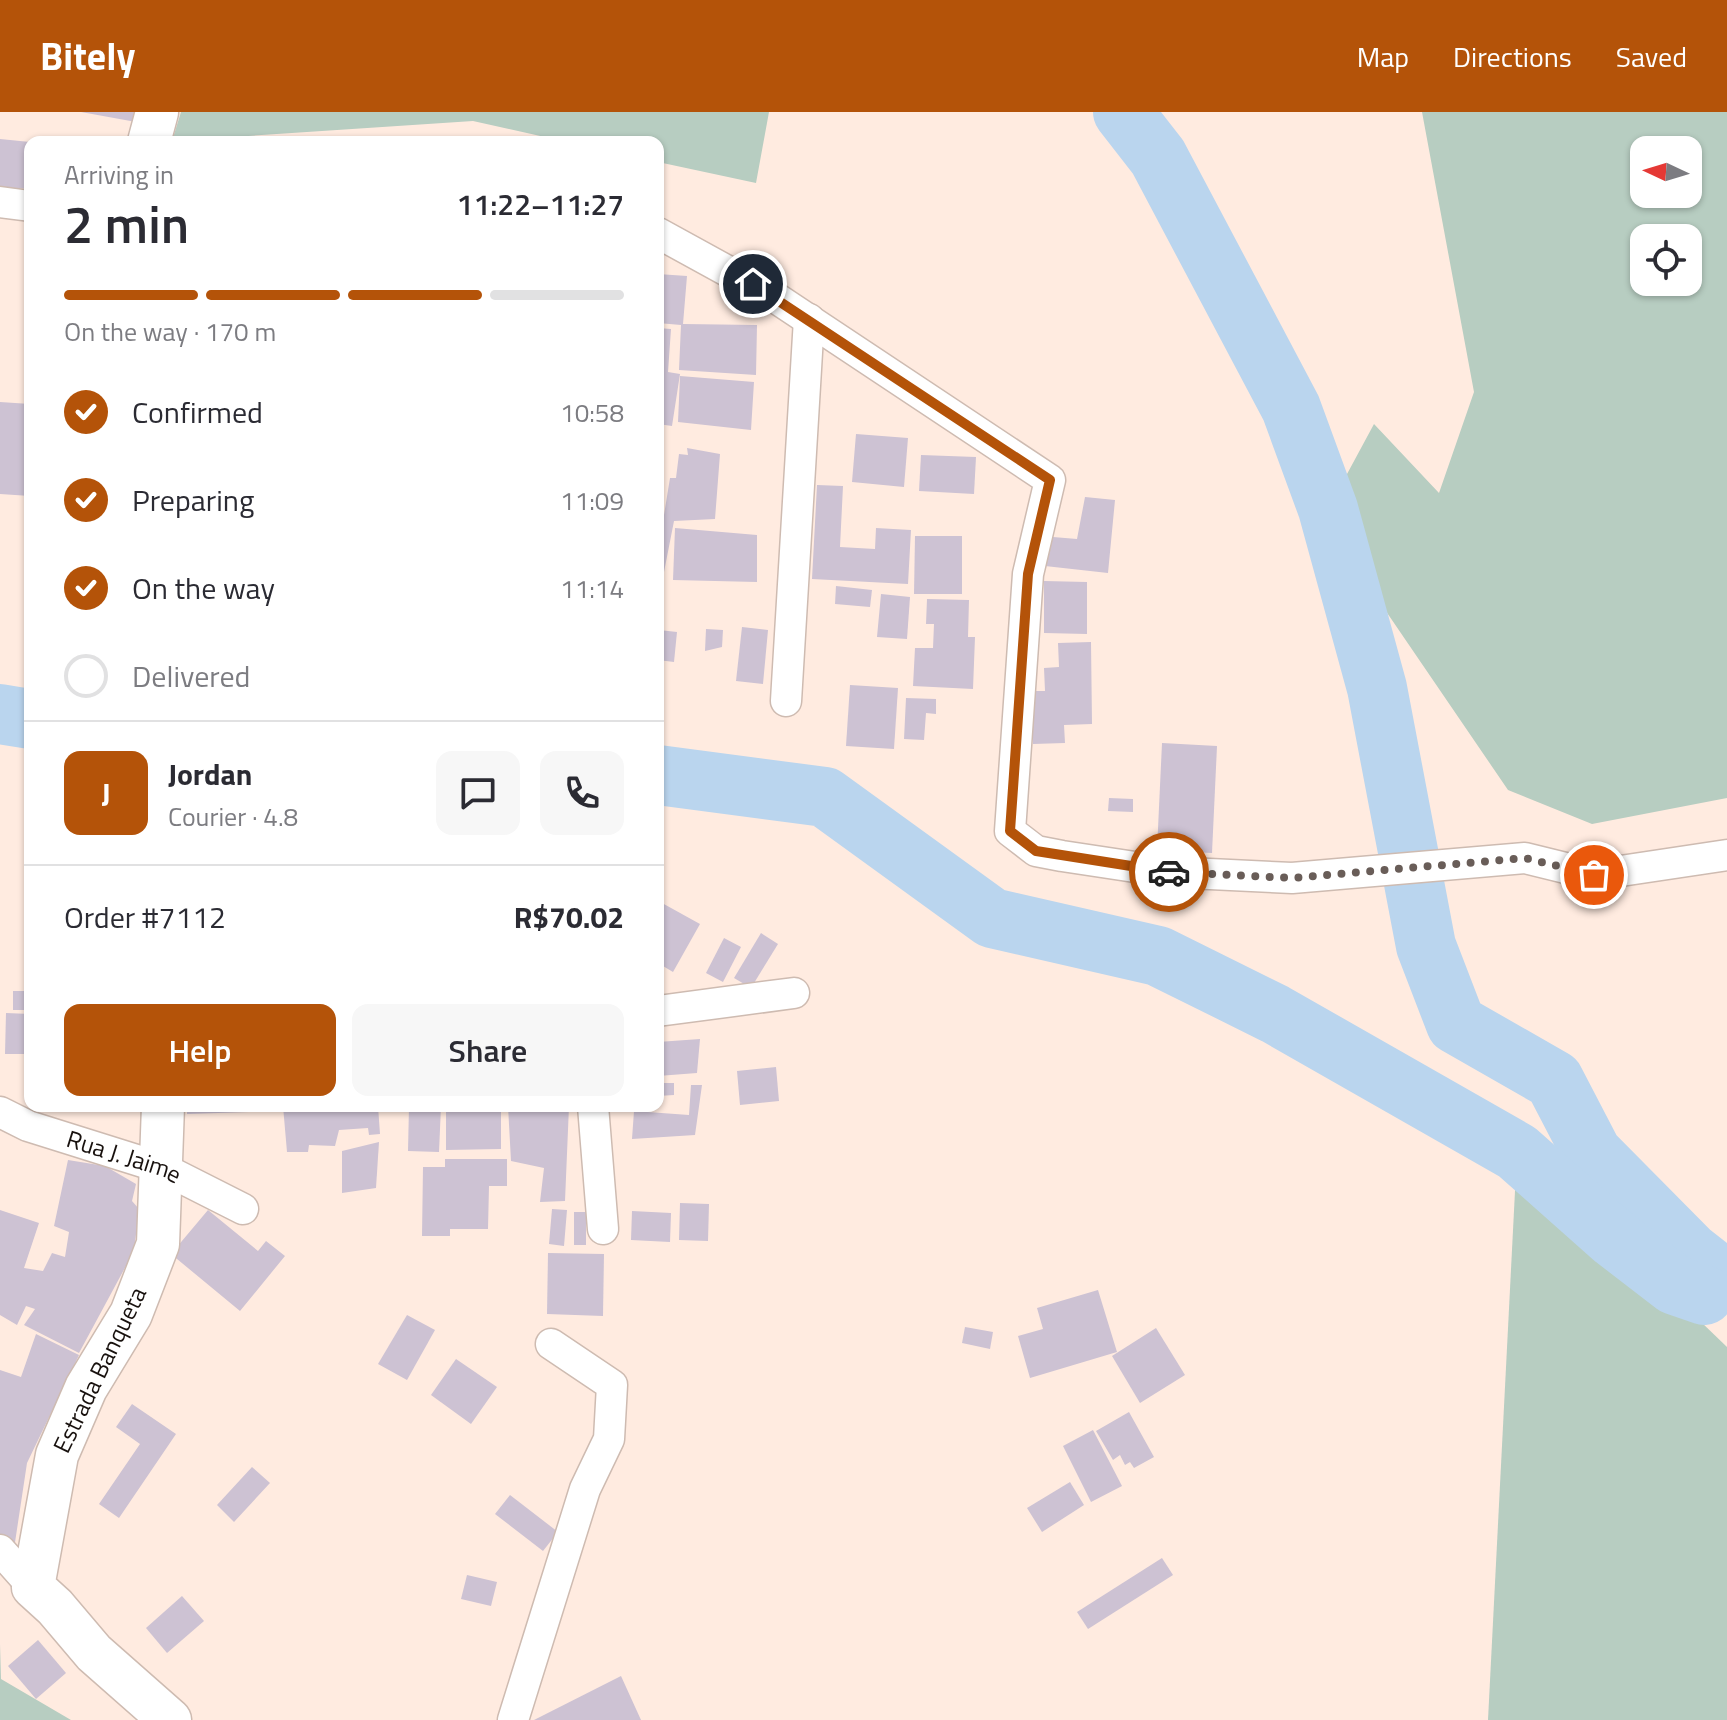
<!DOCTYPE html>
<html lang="en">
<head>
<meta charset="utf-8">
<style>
  :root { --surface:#fff; --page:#f7f7f7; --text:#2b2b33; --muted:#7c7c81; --line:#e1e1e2; --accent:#b45309 }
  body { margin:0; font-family:"Titillium Web",sans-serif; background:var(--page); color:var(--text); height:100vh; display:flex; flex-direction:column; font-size:30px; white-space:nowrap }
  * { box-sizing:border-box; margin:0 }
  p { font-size:26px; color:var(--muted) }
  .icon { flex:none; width:44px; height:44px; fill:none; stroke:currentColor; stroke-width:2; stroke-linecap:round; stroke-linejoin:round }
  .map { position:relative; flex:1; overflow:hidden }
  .details { position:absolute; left:24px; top:24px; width:640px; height:976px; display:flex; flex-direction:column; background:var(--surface); border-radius:16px; box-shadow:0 2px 6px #0004 }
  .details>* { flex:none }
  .needle { width:52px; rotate:274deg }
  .controls { position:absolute; left:1630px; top:24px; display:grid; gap:16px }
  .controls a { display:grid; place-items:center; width:72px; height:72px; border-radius:16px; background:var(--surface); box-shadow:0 2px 6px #0004; font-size:40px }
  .pin { position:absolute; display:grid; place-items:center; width:68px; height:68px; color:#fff; margin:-34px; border:4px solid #fff; border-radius:50%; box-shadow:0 2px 8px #0007 }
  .courier { position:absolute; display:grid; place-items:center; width:80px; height:80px; margin:-40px; border:6px solid #b45309; border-radius:50%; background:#fff; color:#222; box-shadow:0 2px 10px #0007 }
  .overview em { font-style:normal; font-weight:600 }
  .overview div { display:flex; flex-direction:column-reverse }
  .overview { display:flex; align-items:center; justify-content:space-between; height:136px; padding:0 40px }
  h1 { font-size:52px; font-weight:600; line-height:60px }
  .bar { display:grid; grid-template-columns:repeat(4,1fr); gap:12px 8px; align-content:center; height:96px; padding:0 40px }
  .bar i { height:10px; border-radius:6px; background:var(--line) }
  .bar .selected { background:var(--accent) }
  .bar p { grid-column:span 4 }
  .line { display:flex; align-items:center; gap:20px; padding:0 40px; border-top:2px solid var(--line) }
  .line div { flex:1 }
  .round { display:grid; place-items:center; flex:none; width:84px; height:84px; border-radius:16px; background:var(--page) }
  ol { padding:0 40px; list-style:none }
  li { display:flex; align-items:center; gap:24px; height:88px }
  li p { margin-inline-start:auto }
  li .icon { padding:8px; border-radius:50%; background:var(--accent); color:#fff; stroke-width:4 }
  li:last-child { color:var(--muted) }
  li i { width:44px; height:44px; border:4px solid var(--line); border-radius:50% }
  .cta { display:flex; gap:16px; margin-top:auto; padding:16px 40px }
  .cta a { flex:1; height:92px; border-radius:16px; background:var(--accent); color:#fff; font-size:32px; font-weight:600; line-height:92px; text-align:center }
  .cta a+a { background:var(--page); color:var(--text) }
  header { display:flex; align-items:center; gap:48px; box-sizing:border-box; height:112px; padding:0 40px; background:var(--accent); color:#fff }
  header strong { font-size:38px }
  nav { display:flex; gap:44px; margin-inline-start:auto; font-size:28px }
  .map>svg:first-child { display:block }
</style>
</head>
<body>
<header>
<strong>Bitely</strong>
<nav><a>Map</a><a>Directions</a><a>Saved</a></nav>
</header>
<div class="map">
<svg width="1727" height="1608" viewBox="0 0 1727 1608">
  <rect width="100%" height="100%" fill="#ffebe0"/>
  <!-- green -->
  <g fill="#b7cdc1" fill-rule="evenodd">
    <path d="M181 0H769L756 71 658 50V30H567L473 9 172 29Z"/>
    <path d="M1422 0H1727V686L1592 712 1508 678 1351 448 1333 388 1374 312 1439 381 1474 280ZM1688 38V82H1644V38ZM1688 126V170H1644V126Z"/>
    <path d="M1517 1040 1614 1126 1727 1235V1608H1488Z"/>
    <path d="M0 1532 1 1567 71 1608H0Z"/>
  </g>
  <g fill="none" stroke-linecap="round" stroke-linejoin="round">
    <!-- river -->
    <g stroke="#bad5ee" stroke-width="60">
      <path d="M1123 0 1158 45 1291 296 1328 397 1377 576 1426 834 1456 912 1554 968 1592 1041 1690 1140 1727 1169"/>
      <path d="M0 602 30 607"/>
      <path d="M658 663 825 685 992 806 1158 844 1275 902 1517 1040 1614 1126 1675 1173 1704 1183"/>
    </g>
  </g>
  <!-- building -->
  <g fill="#cdc2d3">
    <path d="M81 0H148L147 12Z"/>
    <path d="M0 27 30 30V77L0 75Z"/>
    <path d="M658 162 687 164 683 212 757 213 756 263 679 258 681 213 658 211Z"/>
    <path d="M658 216 671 217 668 260 680 262 672 314 658 312Z"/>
    <path d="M680 264 754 270 751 318 678 310Z"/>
    <path d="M0 290 30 292V384L0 382Z"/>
    <path d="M856 322 908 326 904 375 852 370Z"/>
    <path d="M687 336 720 342 715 407 674 409 664 460 658 457V440L670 366H676L679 342 688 343Z"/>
    <path d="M921 343 976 345 974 382 919 379Z"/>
    <path d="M817 373 843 374 840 435 875 437 876 416 911 418 908 472 812 467Z"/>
    <path d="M1085 385 1115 388 1108 461 1045 454 1053 425 1077 427Z"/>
    <path d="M675 416 757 423V470L673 468Z"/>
    <path d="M915 424H962V482H914Z"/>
    <path d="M1044 469 1087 470V522L1044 521Z"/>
    <path d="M836 474 872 478 870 495 835 492Z"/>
    <path d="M881 482 910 485 907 527 877 525Z"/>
    <path d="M927 487 969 488 968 525H975L973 577 913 574 915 536H933L934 512H926Z"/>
    <path d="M742 515 768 518 763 572 736 569Z"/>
    <path d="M706 517 723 518 722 535 705 539Z"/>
    <path d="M659 518 677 520 674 550 658 548Z"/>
    <path d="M1091 530 1092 612 1064 613 1065 631 1033 632 1032 579H1045L1044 556 1059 555 1058 531Z"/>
    <path d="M850 573 898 576 894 637 846 634Z"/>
    <path d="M906 586 936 587V602L926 601 924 628 904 627Z"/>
    <path d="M1162 631 1217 634 1212 741 1157 738Z"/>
    <path d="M1109 686 1133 687V700L1108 699Z"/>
    <path d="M662 791 700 812 673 860 658 851V797Z"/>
    <path d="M761 821 778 832 751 876 734 866Z"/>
    <path d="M724 826 741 835 723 870 706 861Z"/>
    <rect x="13" y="879" width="17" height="19"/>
    <path d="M6 901 30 902V942H5Z"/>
    <path d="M700 927 697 961 658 964V930Z"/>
    <path d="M776 955 779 989 740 993 737 959Z"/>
    <path d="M658 971H674V983L658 984Z"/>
    <path d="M691 973H702L695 1023 632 1027 634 999 689 1003Z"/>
    <path d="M187 994H249V1000L187 1002Z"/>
    <path d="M283 994H378L380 1022 369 1023 368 1016 339 1018 335 1034 309 1033 308 1040H287Z"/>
    <path d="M409 994H441L439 1040 408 1039Z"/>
    <path d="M446 994H501V1037L446 1038Z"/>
    <path d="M508 994H569L565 1089 540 1090 544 1056 511 1049Z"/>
    <path d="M379 1030 376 1076 342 1081V1039Z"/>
    <path d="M445 1047H507V1074H489L488 1117H450V1124H422L423 1055H445Z"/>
    <path d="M68 1048 105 1054 136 1072 132 1089 139 1097 134 1139 79 1241 24 1213 35 1197 26 1194 17 1213 0 1203V1098L39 1111 24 1156 43 1159 52 1141 65 1145 69 1120 54 1114Z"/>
    <path d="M680 1091 709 1092 708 1129 679 1128Z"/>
    <path d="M552 1097 567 1098 564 1134 549 1132Z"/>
    <path d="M208 1098 258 1139 266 1129 285 1144 240 1199 171 1142Z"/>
    <path d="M632 1099 671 1101 670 1130 631 1128Z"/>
    <rect x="574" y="1100" width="12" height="33"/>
    <path d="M548 1141 604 1142 603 1204 547 1202Z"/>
    <path d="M1098 1178 1117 1240 1030 1266 1018 1224 1043 1217 1037 1196Z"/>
    <path d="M407 1203 435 1218 407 1268 378 1252Z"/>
    <path d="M965 1215 993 1220 990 1237 962 1231Z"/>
    <path d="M1156 1216 1185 1263 1140 1291 1112 1244Z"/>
    <path d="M36 1222 79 1243 27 1351 14 1437 0 1427V1258L21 1265Z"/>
    <path d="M456 1247 497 1275 471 1312 431 1283Z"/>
    <path d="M132 1292 176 1322 119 1406 99 1392 140 1332 116 1315Z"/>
    <path d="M1129 1300 1154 1345 1134 1356 1130 1350 1125 1353 1120 1343 1113 1348 1096 1319Z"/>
    <path d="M1093 1318 1122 1374 1091 1390 1063 1334Z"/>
    <path d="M252 1355 270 1371 234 1410 217 1393Z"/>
    <path d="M1070 1370 1084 1393 1042 1420 1027 1396Z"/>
    <path d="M510 1383 558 1420 543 1439 495 1402Z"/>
    <path d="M1162 1446 1173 1463 1088 1517 1077 1500Z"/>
    <path d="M467 1463 497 1470 491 1494 461 1487Z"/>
    <path d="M182 1484 204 1509 167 1541 146 1516Z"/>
    <path d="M38 1528 66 1561 36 1587 8 1554Z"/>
    <path d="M621 1564 641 1608H534Z"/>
  </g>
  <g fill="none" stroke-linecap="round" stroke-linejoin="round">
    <!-- street casing -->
    <g stroke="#cebbb1" stroke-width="33">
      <g id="street">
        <path d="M0 90 30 94"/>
        <path d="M658 121 773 184 1050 368 1028 462 1010 719 1036 739 1062 744 1168 760 1292 766 1525 746 1594 763 1727 743"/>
        <path d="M786 589 809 207"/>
        <path d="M658 899 794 881"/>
        <path d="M593 994 603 1117"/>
        <path id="s1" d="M0 1000 28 1014 162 1056 243 1097"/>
        <path d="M0 1438 33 1475"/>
        <path d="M513 1608 585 1377 609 1327 612 1273 551 1232"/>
      </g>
    </g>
    <!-- secondary casing -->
    <g stroke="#cebbb1" stroke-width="45">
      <g id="secondary">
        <path d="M149 30 157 0"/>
        <path d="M163 994 158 1132 131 1202 86 1276 57 1343 33 1475 55 1495 94 1541 170 1608"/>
      </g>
    </g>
    <!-- street -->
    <use href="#street" stroke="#fff" stroke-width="30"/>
    <!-- secondary -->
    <use href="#secondary" stroke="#fff" stroke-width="42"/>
  </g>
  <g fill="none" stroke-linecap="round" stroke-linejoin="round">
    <!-- done -->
    <path stroke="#695d58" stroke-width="8" stroke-dasharray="0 14.4" d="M1169 760 1292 766 1525 746 1594 763"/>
    <!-- route -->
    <path stroke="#b45309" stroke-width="10" d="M753 172 1050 368 1028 462 1010 719 1036 739 1169 760"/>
  </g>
  <g text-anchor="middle" stroke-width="7" stroke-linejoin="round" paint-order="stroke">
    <!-- street labels -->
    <g font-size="24" fill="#18110e" stroke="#fff">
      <text dy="8" stroke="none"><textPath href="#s1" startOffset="132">Rua J. Jaime</textPath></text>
      <text transform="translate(100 1258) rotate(-64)" y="8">Estrada Banqueta</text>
    </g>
  </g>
</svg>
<div class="controls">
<a><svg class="needle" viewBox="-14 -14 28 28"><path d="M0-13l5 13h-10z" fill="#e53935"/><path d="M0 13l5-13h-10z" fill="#7c7c81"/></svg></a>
<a><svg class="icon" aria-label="locate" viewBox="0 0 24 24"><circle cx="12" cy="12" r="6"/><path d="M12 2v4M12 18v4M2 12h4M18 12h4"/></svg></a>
</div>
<div class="pin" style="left:1594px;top:763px;background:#ea580c"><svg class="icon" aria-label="bag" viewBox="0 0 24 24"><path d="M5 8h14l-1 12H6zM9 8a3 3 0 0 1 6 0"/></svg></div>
<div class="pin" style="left:753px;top:172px;background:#1f2937"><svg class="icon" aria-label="home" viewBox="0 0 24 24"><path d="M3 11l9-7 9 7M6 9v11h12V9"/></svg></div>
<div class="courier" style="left:1169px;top:760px"><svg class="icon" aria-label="car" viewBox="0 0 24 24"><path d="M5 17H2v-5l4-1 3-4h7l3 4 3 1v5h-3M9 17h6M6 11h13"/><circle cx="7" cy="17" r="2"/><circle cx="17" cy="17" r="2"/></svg></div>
<section class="details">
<div class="overview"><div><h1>2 min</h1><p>Arriving in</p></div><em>11:22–11:27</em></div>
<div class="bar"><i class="selected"></i><i class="selected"></i><i class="selected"></i><i></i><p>On the way · 170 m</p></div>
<ol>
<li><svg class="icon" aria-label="check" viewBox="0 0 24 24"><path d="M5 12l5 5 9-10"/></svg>Confirmed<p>10:58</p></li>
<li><svg class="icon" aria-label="check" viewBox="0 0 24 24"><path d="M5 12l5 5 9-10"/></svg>Preparing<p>11:09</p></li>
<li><svg class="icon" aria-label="check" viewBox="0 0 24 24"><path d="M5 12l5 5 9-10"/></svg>On the way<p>11:14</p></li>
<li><i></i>Delivered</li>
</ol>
<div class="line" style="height:144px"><b class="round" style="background:var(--accent);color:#fff">J</b><div><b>Jordan</b><p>Courier · 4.8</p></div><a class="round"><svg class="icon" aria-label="chat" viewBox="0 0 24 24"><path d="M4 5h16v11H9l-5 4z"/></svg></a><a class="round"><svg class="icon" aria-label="phone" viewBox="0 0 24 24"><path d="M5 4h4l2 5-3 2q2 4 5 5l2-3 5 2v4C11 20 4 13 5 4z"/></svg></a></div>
<div class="line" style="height:104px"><div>Order #7112</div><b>R$70.02</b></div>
<div class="cta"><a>Help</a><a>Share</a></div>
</section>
</div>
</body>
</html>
